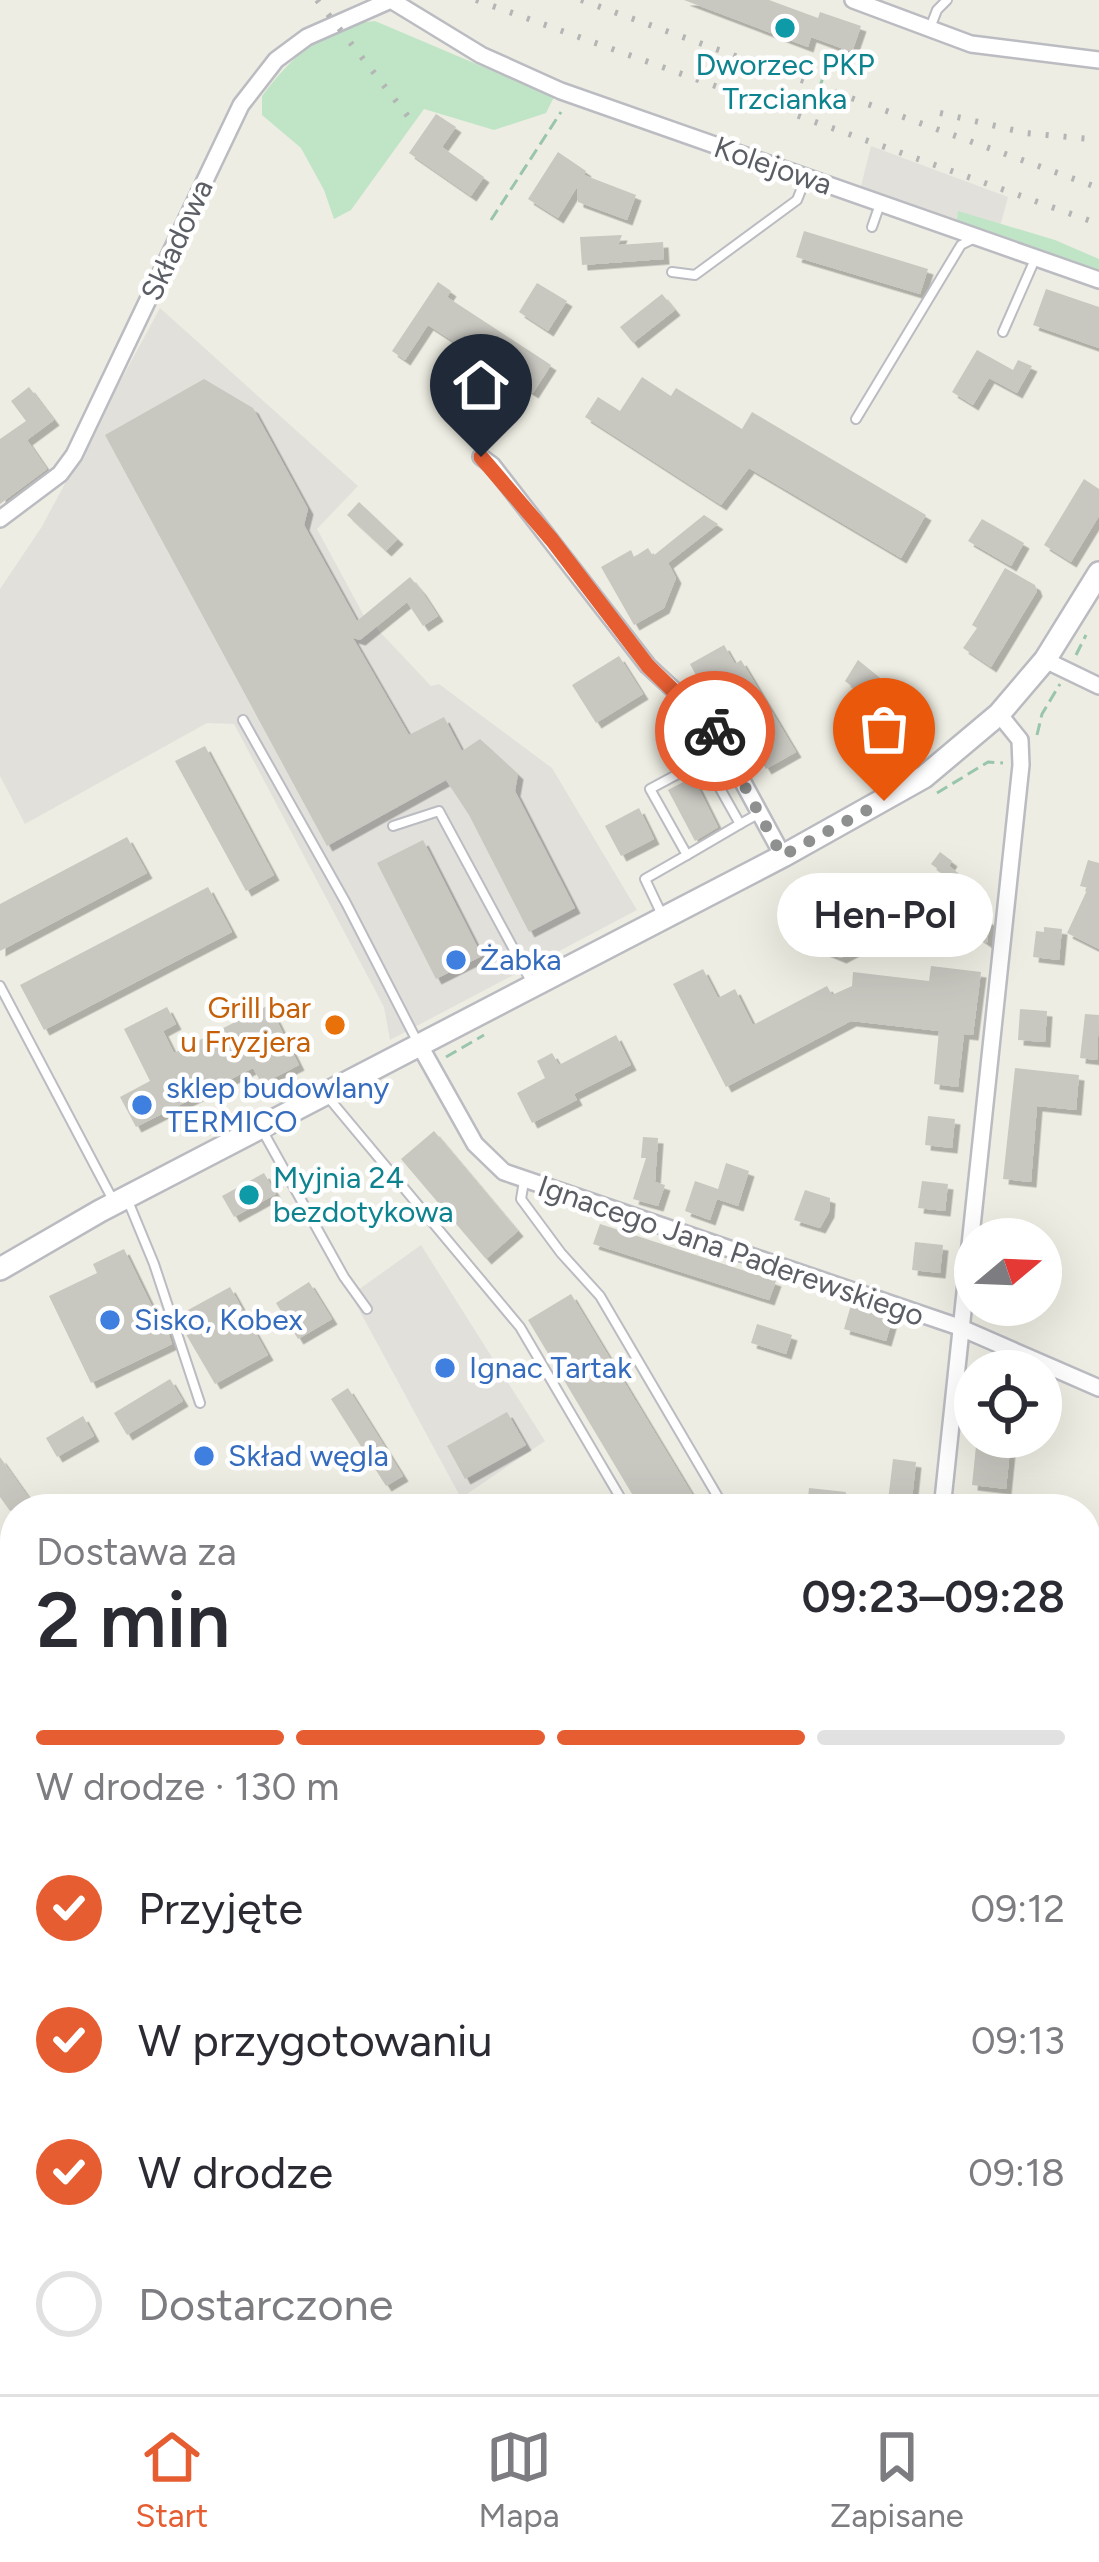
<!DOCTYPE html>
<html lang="pl">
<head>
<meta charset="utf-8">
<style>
  :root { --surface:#fff; --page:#f7f7f7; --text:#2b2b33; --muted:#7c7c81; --line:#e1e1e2; --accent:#e55d31 }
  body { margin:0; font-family:Figtree,sans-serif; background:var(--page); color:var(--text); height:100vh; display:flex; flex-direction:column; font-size:45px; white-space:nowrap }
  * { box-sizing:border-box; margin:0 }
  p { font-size:39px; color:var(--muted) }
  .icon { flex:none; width:66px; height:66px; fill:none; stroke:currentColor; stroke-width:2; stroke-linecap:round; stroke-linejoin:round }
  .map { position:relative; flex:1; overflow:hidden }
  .side { position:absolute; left:0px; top:1494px; width:1101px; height:900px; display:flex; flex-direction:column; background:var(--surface); border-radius:48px 48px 0 0; box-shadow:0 12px 48px #0002 }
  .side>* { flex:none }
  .needle { width:78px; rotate:71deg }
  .buttons { position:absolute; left:954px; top:1218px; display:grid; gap:24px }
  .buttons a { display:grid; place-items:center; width:108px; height:108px; border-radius:50%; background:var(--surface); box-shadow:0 12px 48px #0002; font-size:60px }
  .pin { position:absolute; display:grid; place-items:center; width:102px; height:102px; color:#fff; margin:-123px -51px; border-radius:50% 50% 50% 0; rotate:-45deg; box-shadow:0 0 12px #0007 }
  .pin .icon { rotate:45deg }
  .courier { position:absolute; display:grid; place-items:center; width:120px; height:120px; margin:-60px; border:9px solid #e55d31; border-radius:50%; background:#fff; color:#222; box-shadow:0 3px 15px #0007 }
  .bubble { position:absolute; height:84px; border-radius:42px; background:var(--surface); box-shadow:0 12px 48px #0002; font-size:39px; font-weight:600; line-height:84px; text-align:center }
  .overview em { font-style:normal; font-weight:600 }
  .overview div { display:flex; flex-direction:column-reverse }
  .overview { display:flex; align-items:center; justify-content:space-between; height:204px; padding:0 36px }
  h1 { font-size:78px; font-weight:600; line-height:90px }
  .bar { display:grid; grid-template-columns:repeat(4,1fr); gap:18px 12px; align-content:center; height:144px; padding:0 36px }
  .bar i { height:15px; border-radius:9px; background:var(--line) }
  .bar .on { background:var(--accent) }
  .bar p { grid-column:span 4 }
  ol { padding:0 36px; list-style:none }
  li { display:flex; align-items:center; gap:36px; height:132px }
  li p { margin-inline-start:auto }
  li .icon { padding:12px; border-radius:50%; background:var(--accent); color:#fff; stroke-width:4 }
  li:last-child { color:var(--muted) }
  li i { width:66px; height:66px; border:6px solid var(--line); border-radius:50% }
  .tabs { display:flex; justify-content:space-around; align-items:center; height:168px; border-top:3px solid var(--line); background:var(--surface); font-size:33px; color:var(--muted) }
  .tabs a { display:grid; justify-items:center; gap:6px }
  .tabs .on { color:var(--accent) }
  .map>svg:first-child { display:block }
</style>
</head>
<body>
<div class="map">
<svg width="1099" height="2394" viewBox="0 0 1099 2394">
  <defs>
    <filter id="shadow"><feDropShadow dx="5.5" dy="5.5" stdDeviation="0" flood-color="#0004"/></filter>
  </defs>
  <rect width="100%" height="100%" fill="#eeede3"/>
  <!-- industrial -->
  <g fill="#e1e0db">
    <path d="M871 146 1008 197 998 234 860 190Z"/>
    <path d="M160 308 358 486 317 529 363 614 431 686 439 684 552 768 637 910 390 1040 384 1007 234 724 207 723 25 824 0 776V589L41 528Z"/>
    <path d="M421 1245 545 1441 461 1498 351 1295Z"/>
    <path d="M24 2379H787L758 2394H0V2389Z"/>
  </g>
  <!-- green -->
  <g fill="#c0e5c6">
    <path d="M375 21 554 97 546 113 494 130 424 109 351 210 334 219 324 190 301 148 262 115V96C290 59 325 24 375 21Z"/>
    <path d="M958 211 1055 240 1099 259V270L957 220Z"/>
    <path d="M15 1701V2069L0 2064V1720Z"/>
  </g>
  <!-- building -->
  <g fill="#c8c7c0" filter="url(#shadow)">
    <path d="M684 0H769L818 18 820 12 861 26 852 52 811 37 808 47Z"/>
    <path d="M436 114 456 127 442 147 484 177 471 196 409 153Z"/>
    <path d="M558 152 586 171 584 175 636 195 627 220 578 202 577 187 558 218 528 199Z"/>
    <path d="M804 231 928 269 920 294 796 257Z"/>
    <path d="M622 235 618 245 663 242 664 259 582 265 580 237Z"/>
    <path d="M438 282 451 291 447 297 551 365 533 393 428 325 405 360 392 351Z"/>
    <path d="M537 283 567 301 548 331 519 312Z"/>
    <path d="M1046 289 1099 307V348L1033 325Z"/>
    <path d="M662 294 675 310 633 343 620 327Z"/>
    <path d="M977 350 1013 370 1018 360 1032 366 1017 393 989 378 973 405 952 392Z"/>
    <path d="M642 377 671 396 676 388 742 429 752 412 926 515 901 558 749 468 721 505 585 417 598 397 620 411Z"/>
    <path d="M204 379 253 408 308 509 304 525 357 621 410 577 421 590 438 616 423 626 407 602 360 640 353 638 409 735 444 717 462 751 480 739 518 774 515 791 575 908 529 932 469 815 446 780 327 846 105 435Z"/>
    <path d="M29 387 54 420 27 440 47 469 0 504V439L26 421 11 401Z"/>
    <path d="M1084 479 1099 489V516L1071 562 1044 545Z"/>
    <path d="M359 502 398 539 386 551 347 515Z"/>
    <path d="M704 515 718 524 668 563 676 578 664 608 634 625 601 567 631 550 634 557 648 548 653 556Z"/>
    <path d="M982 519 1024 543 1011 566 968 541Z"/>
    <path d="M1005 568 1035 585 1037 591 991 667 963 648 977 628 972 625Z"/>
    <path d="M724 645 735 664 741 660 796 752 766 769 712 676 700 683 690 664Z"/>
    <path d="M619 656 643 694 596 723 572 685Z"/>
    <path d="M858 660 901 695 886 714 845 681Z"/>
    <path d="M888 717 899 740 872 755 868 748 864 750 856 735Z"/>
    <path d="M205 746 274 875 246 891 175 761Z"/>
    <path d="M693 777 718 827 695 841 668 790Z"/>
    <path d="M639 808 654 839 621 856 605 826Z"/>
    <path d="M127 837 147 873 0 951V904Z"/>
    <path d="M423 840 482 956 436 979 377 863Z"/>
    <path d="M940 852 952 861 949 866 983 892 972 908 990 921 987 943 925 899 942 872 931 864Z"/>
    <path d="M1088 860 1099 863V949L1067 933 1088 888 1080 886Z"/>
    <path d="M877 878 902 926 841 958 824 951 806 915 846 894 845 891Z"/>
    <path d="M208 887 232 932 44 1030 20 985Z"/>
    <path d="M1044 927 1062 929 1059 960 1033 957 1036 931 1044 932Z"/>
    <path d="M931 966 981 972 973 1035 964 1034 958 1087 934 1084 939 1031 851 1021 726 1087 673 984 703 969 718 998 735 989 753 1025 827 986 832 995 852 986 853 972 929 981Z"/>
    <path d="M269 1005 299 1065 262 1084 253 1068 136 1127 120 1097 150 1081 124 1029 167 1007 176 1024 163 1031 174 1053Z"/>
    <path d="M1020 1009 1047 1011 1045 1042 1018 1040Z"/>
    <path d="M1085 1014 1099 1015 1097 1060 1080 1058Z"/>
    <path d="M616 1035 631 1065 574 1094 577 1100 532 1123 517 1093 545 1078 537 1061 552 1053 559 1065Z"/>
    <path d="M1015 1068 1079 1075 1076 1110 1037 1106 1031 1182 1003 1179Z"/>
    <path d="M928 1116 955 1119 952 1148 925 1145Z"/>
    <path d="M434 1131 518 1231 486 1259 401 1159Z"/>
    <path d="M643 1137 658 1138 655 1182 665 1185 658 1206 633 1199 646 1158H641Z"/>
    <path d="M726 1163 749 1171 738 1206 717 1199 710 1220 685 1211 695 1181 718 1189Z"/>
    <path d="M264 1173 276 1194 234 1217 222 1196Z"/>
    <path d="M922 1181 948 1184 945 1211 918 1208Z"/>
    <path d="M805 1190 830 1198 829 1212 820 1228 794 1220Z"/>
    <path d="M600 1224 776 1281 769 1300 593 1244Z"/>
    <path d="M915 1242 943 1245 940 1273 912 1270Z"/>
    <path d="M124 1249 161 1325 165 1323 172 1344 91 1383 49 1296 97 1273 93 1264Z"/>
    <path d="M309 1282 332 1319 298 1339 276 1303Z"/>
    <path d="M230 1287 268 1355 215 1384 187 1336 179 1315Z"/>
    <path d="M571 1294 701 1509H641L528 1320Z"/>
    <path d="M851 1305 893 1317 886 1341 844 1329Z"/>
    <path d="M757 1324 792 1335 786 1354 751 1343Z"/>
    <path d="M170 1379 183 1401 127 1435 114 1413Z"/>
    <path d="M348 1388 403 1476 386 1486 331 1399Z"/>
    <path d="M507 1412 526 1445 465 1479 447 1446Z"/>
    <path d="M83 1416 94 1436 57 1457 46 1438Z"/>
    <path d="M976 1446 1010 1450 1006 1489 972 1485Z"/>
    <path d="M0 1457 29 1498 10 1511 0 1497Z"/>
    <path d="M893 1459 916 1462 911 1509H887Z"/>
    <path d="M809 1488 846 1492 844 1509H807Z"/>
    <path d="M0 1572 15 1607V1654L0 1661V1640L11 1635 0 1609Z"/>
    <path d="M41 2379H150L116 2394H6Z"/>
    <path d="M335 2379H391L398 2394H342Z"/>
    <path d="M447 2379H527L493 2394H453Z"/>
    <path d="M604 2379H769L740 2394H732L725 2379 697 2394H575Z"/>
  </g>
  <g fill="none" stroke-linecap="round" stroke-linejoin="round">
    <!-- service casing -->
    <g stroke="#bbbcc2" stroke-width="12">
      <g id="service">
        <path d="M930 28 937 10 947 0"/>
        <path d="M872 227 880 204"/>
        <path d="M672 272 695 275 797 200 805 180"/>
        <path d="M1003 332 1036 257"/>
        <path d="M856 419 961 245 973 239"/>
        <path d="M243 720 346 903 419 1045"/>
        <path d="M393 826 439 811 533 985"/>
        <path d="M687 855 740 824"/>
        <path d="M663 917 645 879 687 855 650 789 704 760 740 824 758 814"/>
        <path d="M0 986 114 1202"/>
        <path d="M327 1096 520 1327 627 1509"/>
        <path d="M261 1128 344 1277 367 1309"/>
        <path d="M524 1181 521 1199 561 1253 600 1296 725 1509"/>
        <path d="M128 1201 154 1264 200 1403"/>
        <path d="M418 2379 425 2394"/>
        <path d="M535 2379 541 2392"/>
        <path d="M537 2394 566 2379"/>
      </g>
    </g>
    <!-- minor casing -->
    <g stroke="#bbbcc2" stroke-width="20">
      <g id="minor">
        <path d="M853 0 971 44 1099 60"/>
        <path d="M481 457 492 465 648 666 712 725 783 856"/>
        <path d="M0 519 60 474 74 455 241 105 276 60 307 37 391 0 481 55 561 91 1099 280"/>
        <path d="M1045 660 1099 686"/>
        <path d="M420 1046 475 1144 504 1172 959 1327 1099 1388"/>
        <path d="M942 1509 1021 765 1020 740 999 714"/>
        <path d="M1086 1636 1099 1637"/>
        <path d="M785 2394 813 2379"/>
        <path d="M848 2394 850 2379"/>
      </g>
    </g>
    <!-- secondary casing -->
    <g stroke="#b9bbc1" stroke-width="26">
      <path id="secondary" d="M0 1269 100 1211 783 856 924 777 999 714 1045 660 1099 573"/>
    </g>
    <!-- path -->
    <g stroke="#99c5ad" stroke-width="3" stroke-dasharray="12 6" stroke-linecap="butt">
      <path d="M818 91 826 70"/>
      <path d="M491 220 561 112"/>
      <path d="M1076 655 1086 635"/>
      <path d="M1037 735 1042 714 1060 684"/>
      <path d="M937 793 988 762 1003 763"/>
      <path d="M446 1057 484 1035"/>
      <path d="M923 2379 926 2394"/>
    </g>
    <!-- service -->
    <use href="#service" stroke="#fff" stroke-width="8"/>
    <!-- minor -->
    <use href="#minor" stroke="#fff" stroke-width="15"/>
    <!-- secondary -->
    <use href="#secondary" stroke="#fff" stroke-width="21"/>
    <!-- rail -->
    <g stroke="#b4b5b5" stroke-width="6" stroke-dasharray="3 15" stroke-linecap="butt">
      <path d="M317 0 414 124"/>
      <path d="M476 0 1099 224"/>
      <path d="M581 0 1099 188"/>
      <path d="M940 113 1026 133 1099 140"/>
    </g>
  </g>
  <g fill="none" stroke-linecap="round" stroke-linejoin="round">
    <!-- done -->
    <path stroke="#8e9090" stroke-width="12" stroke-dasharray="0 21.6" d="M715 731 782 856 884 801"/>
    <!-- route -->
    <path stroke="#e55d31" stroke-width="15" d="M481 457 552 540 648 666 715 731"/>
  </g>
  <!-- markers -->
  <g fill="#0f9aa8" stroke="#fff" stroke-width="4.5">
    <circle cx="785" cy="28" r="12"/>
    <circle cx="249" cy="1195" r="12"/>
  </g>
  <g fill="#3f7fe0" stroke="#fff" stroke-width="4.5">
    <circle cx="456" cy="960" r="12"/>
    <circle cx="142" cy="1105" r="12"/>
    <circle cx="110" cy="1320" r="12"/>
    <circle cx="445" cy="1368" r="12"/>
    <circle cx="204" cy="1456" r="12"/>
  </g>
  <circle fill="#e8710a" stroke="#fff" stroke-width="4.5" cx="335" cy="1025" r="12"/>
  <g text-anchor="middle" stroke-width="9" stroke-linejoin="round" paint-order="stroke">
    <!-- culture labels -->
    <g font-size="30" fill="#0d838f" stroke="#fff">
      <text x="785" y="75">Dworzec PKP<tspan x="785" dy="34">Trzcianka</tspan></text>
      <text x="273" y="1188" text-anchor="start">Myjnia 24<tspan x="273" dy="34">bezdotykowa</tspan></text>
    </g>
    <!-- street labels -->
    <g font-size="30" fill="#5b5e64" stroke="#fff">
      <text transform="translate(773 166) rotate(19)" y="10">Kolejowa</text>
      <text transform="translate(177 240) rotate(-65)" y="10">Składowa</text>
      <text transform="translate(731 1251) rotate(19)" y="10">Ignacego Jana Paderewskiego</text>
    </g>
    <!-- shop labels -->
    <g font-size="30" fill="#366cbe" stroke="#fff" text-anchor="start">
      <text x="480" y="970">Żabka</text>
      <text x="166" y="1098">sklep budowlany<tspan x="166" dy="34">TERMICO</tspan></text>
      <text x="134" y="1330">Sisko, Kobex</text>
      <text x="469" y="1378">Ignac Tartak</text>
      <text x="228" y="1466">Skład węgla</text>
    </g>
    <!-- food labels -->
    <g font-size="30" fill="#c56008" stroke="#fff" text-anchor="end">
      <text x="311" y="1018">Grill bar<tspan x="311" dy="34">u Fryzjera</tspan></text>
    </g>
  </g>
</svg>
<div class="buttons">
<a><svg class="needle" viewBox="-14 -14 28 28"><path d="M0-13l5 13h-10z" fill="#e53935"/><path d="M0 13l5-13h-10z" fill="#7c7c81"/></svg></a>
<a><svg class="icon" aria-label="locate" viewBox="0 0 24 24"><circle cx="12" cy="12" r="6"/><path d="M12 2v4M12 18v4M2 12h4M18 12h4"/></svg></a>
</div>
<div class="pin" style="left:884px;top:801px;background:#ea580c"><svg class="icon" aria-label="bag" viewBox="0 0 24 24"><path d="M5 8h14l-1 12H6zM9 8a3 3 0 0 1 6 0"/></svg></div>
<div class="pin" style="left:481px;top:457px;background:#1f2937"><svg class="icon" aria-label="home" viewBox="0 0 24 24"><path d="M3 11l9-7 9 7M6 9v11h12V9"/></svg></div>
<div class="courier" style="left:715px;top:731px"><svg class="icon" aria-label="bike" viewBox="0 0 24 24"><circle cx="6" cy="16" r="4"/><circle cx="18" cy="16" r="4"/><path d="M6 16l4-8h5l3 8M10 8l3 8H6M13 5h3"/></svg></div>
<div class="bubble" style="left:777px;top:873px;width:216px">Hen-Pol</div>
<section class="side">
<div class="overview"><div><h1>2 min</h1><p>Dostawa za</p></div><em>09:23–09:28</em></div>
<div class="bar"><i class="on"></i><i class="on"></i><i class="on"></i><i></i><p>W drodze · 130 m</p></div>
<ol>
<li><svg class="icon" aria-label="check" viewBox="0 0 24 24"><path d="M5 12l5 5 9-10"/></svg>Przyjęte<p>09:12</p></li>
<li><svg class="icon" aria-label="check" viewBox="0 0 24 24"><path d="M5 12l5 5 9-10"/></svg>W przygotowaniu<p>09:13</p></li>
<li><svg class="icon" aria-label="check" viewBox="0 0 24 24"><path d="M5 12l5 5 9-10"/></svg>W drodze<p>09:18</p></li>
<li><i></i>Dostarczone</li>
</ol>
</section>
</div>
<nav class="tabs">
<a class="on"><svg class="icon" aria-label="home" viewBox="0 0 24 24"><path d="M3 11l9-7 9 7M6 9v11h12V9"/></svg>Start</a>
<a><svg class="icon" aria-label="map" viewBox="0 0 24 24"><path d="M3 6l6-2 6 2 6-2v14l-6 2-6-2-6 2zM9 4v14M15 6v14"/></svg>Mapa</a>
<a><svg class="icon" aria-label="saved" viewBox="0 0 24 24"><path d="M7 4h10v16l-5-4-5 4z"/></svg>Zapisane</a>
</nav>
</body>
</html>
